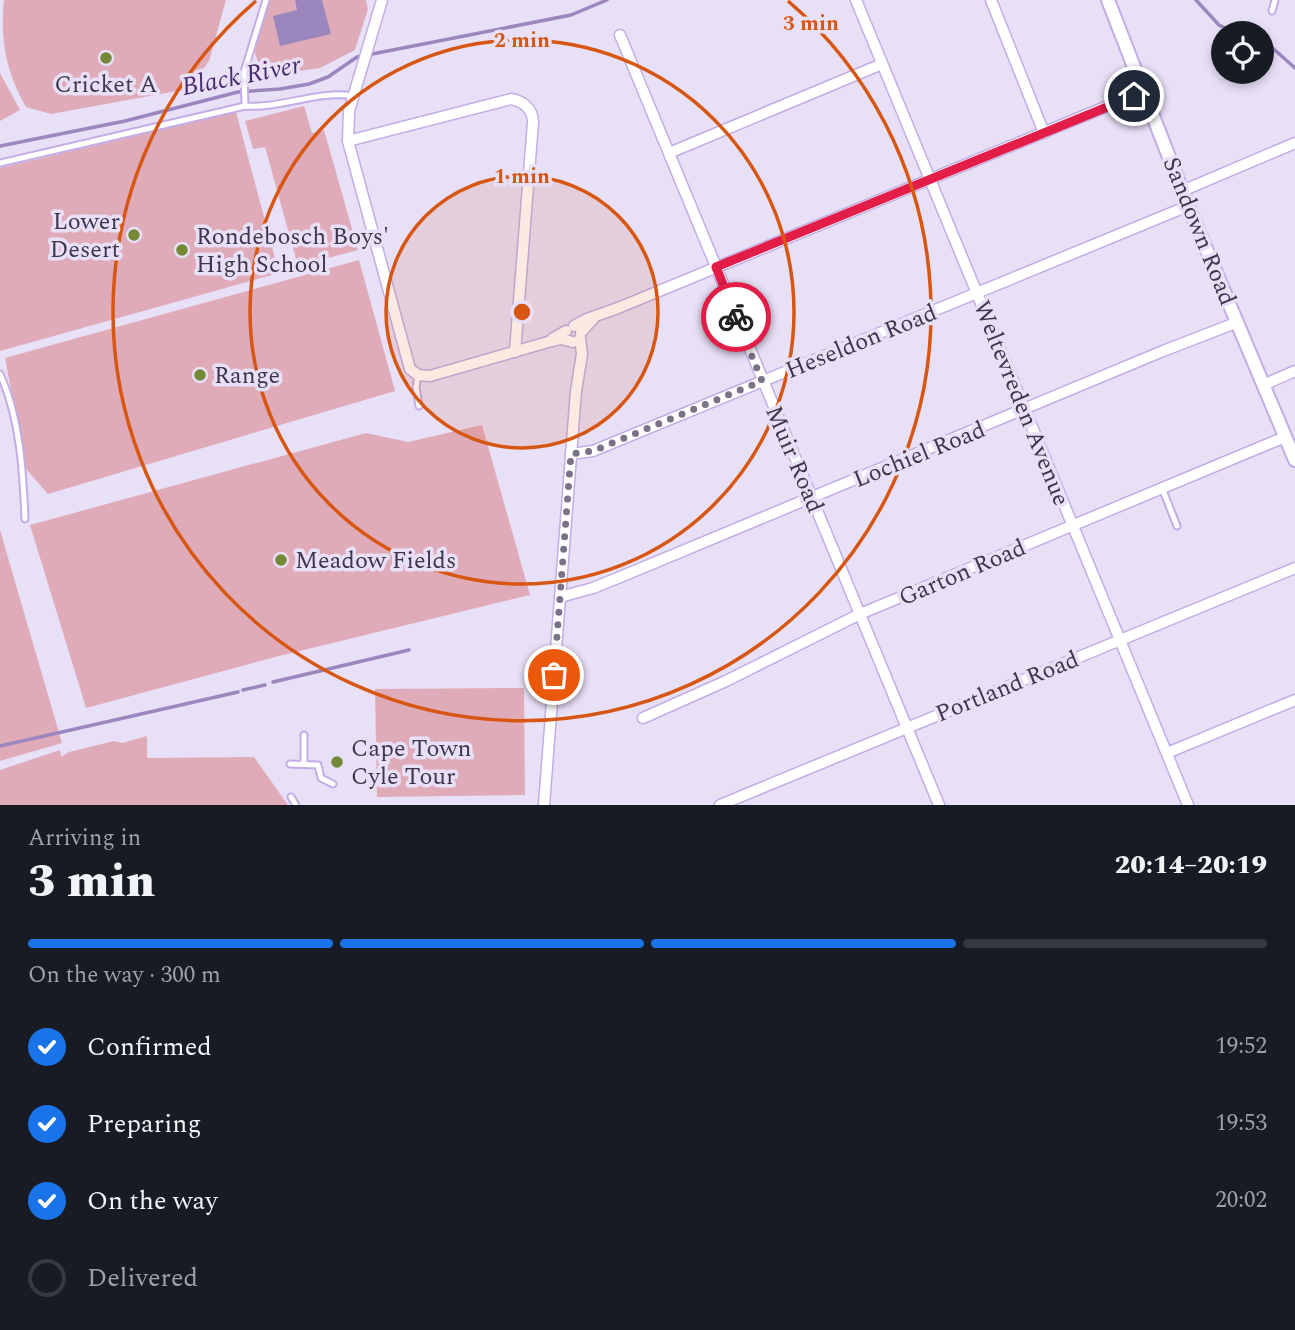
<!DOCTYPE html>
<html lang="en">
<head>
<meta charset="utf-8">
<style>
  :root { --surface:#171b24; --page:#20242c; --text:#f1f3f6; --muted:#9ea1a6; --line:#363941; --accent:#1a73e8 }
  body { margin:0; font-family:Spectral,serif; background:var(--page); color:var(--text); height:100vh; display:flex; flex-direction:column; font-size:26px; white-space:nowrap }
  * { box-sizing:border-box; margin:0 }
  p { font-size:23px; color:var(--muted) }
  .icon { flex:none; width:38px; height:38px; fill:none; stroke:currentColor; stroke-width:2; stroke-linecap:round; stroke-linejoin:round }
  .map { position:relative; height:805px; overflow:hidden }
  .panel { display:flex; flex-direction:column; background:var(--surface); flex:1 }
  .panel>* { flex:none }
  .controls { position:absolute; left:1211px; top:21px; display:grid; gap:14px }
  .controls a { display:grid; place-items:center; width:63px; height:63px; border-radius:50%; background:var(--surface); box-shadow:0 4px 10px #0003; font-size:35px }
  .pin { position:absolute; display:grid; place-items:center; width:60px; height:60px; color:#fff; margin:-30px; border:4px solid #fff; border-radius:50%; box-shadow:0 2px 7px #0007 }
  .courier { position:absolute; display:grid; place-items:center; width:70px; height:70px; margin:-35px; border:5px solid #e11d48; border-radius:50%; background:#fff; color:#222; box-shadow:0 2px 9px #0007 }
  .overview em { font-style:normal; font-weight:800 }
  .overview div { display:flex; flex-direction:column-reverse }
  .overview { display:flex; align-items:center; justify-content:space-between; height:119px; padding:0 28px }
  h1 { font-size:46px; font-weight:800; line-height:52px }
  .bar { display:grid; grid-template-columns:repeat(4,1fr); gap:10px 7px; align-content:center; height:84px; padding:0 28px }
  .bar i { height:9px; border-radius:5px; background:var(--line) }
  .bar .on { background:var(--accent) }
  .bar p { grid-column:span 4 }
  ol { padding:0 28px; list-style:none }
  li { display:flex; align-items:center; gap:21px; height:77px }
  li p { margin-inline-start:auto }
  li .icon { padding:7px; border-radius:50%; background:var(--accent); color:#fff; stroke-width:4 }
  li:last-child { color:var(--muted) }
  li i { width:38px; height:38px; border:4px solid var(--line); border-radius:50% }
  .map>svg:first-child { display:block }
</style>
</head>
<body>
<div class="map">
<svg width="1295" height="805" viewBox="0 0 1295 805">
  <rect width="100%" height="100%" fill="#e8e0f7"/>
  <!-- green -->
  <g fill="#e0abb9">
    <path d="M4 0H226L209 61 188 89 51 114 26 107C6 72 0 41 4 0Z"/>
    <path d="M269 0H366L368 9 355 50 320 68 291 72H261L254 50Z"/>
    <path d="M0 73 20 110 0 121Z"/>
    <path d="M304 106 312 133 324 130 358 250 298 266 265 147 253 149 245 121Z"/>
    <path d="M236 112 279 273 0 351V168Z"/>
    <path d="M359 260 395 391 48 494 26 469 5 358Z"/>
    <path d="M482 425 530 595 275 657 86 708 30 525 366 433 408 442Z"/>
    <path d="M0 530 62 743 0 761Z"/>
    <path d="M524 688 525 795 377 797 375 689Z"/>
    <path d="M147 736V758L254 757 288 805H0V770L60 750 61 757 69 752 114 741 122 743Z"/>
  </g>
  <!-- water -->
  <path fill="#9b87be" d="M295 0H322L331 34 280 46 273 16 297 10Z"/>
  <g fill="none" stroke-linecap="round" stroke-linejoin="round">
    <!-- stream -->
    <g stroke="#9b87be" stroke-width="3.5">
      <path d="M1196 0 1219 25 1235 33"/>
      <path d="M1262 42 1268 44 1295 68"/>
      <path d="M0 146 125 121 238 92 280 89 309 84 328 77 357 57 571 15 607 0"/>
      <path d="M273 682 409 650"/>
      <path d="M243 690 265 685"/>
      <path d="M0 746 238 692"/>
    </g>
    <!-- service casing -->
    <g stroke="#c2ade6" stroke-width="9">
      <g id="service">
        <path d="M1272 11 1275 0"/>
        <path d="M245 106 244 72 266 0"/>
        <path d="M0 163 245 106C281 109 317 90 353 96"/>
        <path d="M0 374C20 418 23 472 25 519"/>
        <path d="M418 375 416 387 419 406"/>
        <path d="M1162 488 1177 526"/>
        <path d="M304 735V764"/>
        <path d="M290 764 318 765 321 778 333 784"/>
        <path d="M291 797 296 805"/>
      </g>
    </g>
    <!-- minor casing -->
    <g stroke="#c2ade6" stroke-width="13">
      <g id="minor">
        <path d="M382 0 349 111 348 141 410 369 418 375 430 376 548 342 561 339 573 342"/>
        <path d="M856 0 1188 805"/>
        <path d="M991 0 1044 133"/>
        <path d="M620 35 939 805"/>
        <path d="M348 141 511 99C523 101 533 109 533 122L515 352"/>
        <path d="M669 153 882 64"/>
        <path d="M1182 191 1295 143"/>
        <path d="M574 326 587 319 618 308 1144 91"/>
        <path d="M581 332 593 319"/>
        <path d="M552 339 566 331"/>
        <path d="M1263 385 1295 371"/>
        <path d="M571 454 593 451 1188 206"/>
        <path d="M560 597 593 588 625 575 1163 351 1238 322"/>
        <path d="M643 718 726 681 860 614 1285 437"/>
        <path d="M1167 753 1295 700"/>
        <path d="M544 805 576 391 582 354 580 338"/>
        <path d="M720 805 1295 568"/>
      </g>
    </g>
    <!-- tertiary casing -->
    <g stroke="#c2ade6" stroke-width="16">
      <path id="tertiary" d="M1108 0 1188 206 1295 460"/>
    </g>
    <!-- service -->
    <use href="#service" stroke="#fff" stroke-width="5"/>
    <!-- minor -->
    <use href="#minor" stroke="#fff" stroke-width="10"/>
    <!-- tertiary -->
    <use href="#tertiary" stroke="#fff" stroke-width="12"/>
  </g>
  <g fill="none" stroke-linecap="round" stroke-linejoin="round">
    <!-- done -->
    <path stroke="#7a7288" stroke-width="7" stroke-dasharray="0 12.6" d="M554 675 571 454 593 451 762 381 736 317"/>
    <!-- route -->
    <path stroke="#e11d48" stroke-width="9" d="M736 317 716 267 1134 96"/>
  </g>
  <!-- distance rings -->
  <circle cx="522" cy="312" r="136" fill="#d75612" fill-opacity=".12"/>
  <g fill="none" stroke="#d75612" stroke-width="3.5">
    <circle cx="522" cy="312" r="136"/>
    <circle cx="522" cy="312" r="272"/>
    <path d="M788 1A409 409 0 1 1 256 1"/>
  </g>
  <!-- markers -->
  <g fill="#748838" stroke="#e8e0f7" stroke-width="2.5">
    <circle cx="106" cy="58" r="7"/>
    <circle cx="134" cy="235" r="7"/>
    <circle cx="182" cy="250" r="7"/>
    <circle cx="200" cy="375" r="7"/>
    <circle cx="281" cy="560" r="7"/>
    <circle cx="337" cy="762" r="7"/>
  </g>
  <g text-anchor="middle" stroke-width="7" stroke-linejoin="round" paint-order="stroke">
    <!-- poi labels -->
    <g font-size="24" fill="#3e364d" stroke="#e8e0f7" text-anchor="start">
      <text x="106" y="92" text-anchor="middle">Cricket A</text>
      <text x="120" y="229" text-anchor="end">Lower<tspan x="120" dy="28">Desert</tspan></text>
      <text x="196" y="244">Rondebosch Boys'<tspan x="196" dy="28">High School</tspan></text>
      <text x="214" y="383">Range</text>
      <text x="295" y="568">Meadow Fields</text>
      <text x="351" y="756">Cape Town<tspan x="351" dy="28">Cyle Tour</tspan></text>
    </g>
    <!-- street labels -->
    <g font-size="24" fill="#3e364d" stroke="#e8e0f7">
      <text transform="translate(1200 231) rotate(68)" y="8">Sandown Road</text>
      <text transform="translate(861 341) rotate(-22)" y="8">Heseldon Road</text>
      <text transform="translate(1022 403) rotate(68)" y="8">Weltevreden Avenue</text>
      <text transform="translate(919 454) rotate(-22)" y="8">Lochiel Road</text>
      <text transform="translate(795 459) rotate(67)" y="8">Muir Road</text>
      <text transform="translate(962 572) rotate(-23)" y="8">Garton Road</text>
      <text transform="translate(1007 686) rotate(-22)" y="8">Portland Road</text>
    </g>
    <!-- water labels -->
    <g font-size="26" font-style="italic" fill="#492c6f" stroke="#e8e0f7">
      <text transform="translate(241 75) rotate(-11)" y="9">Black River</text>
    </g>
  </g>
  <circle cx="522" cy="312" r="10" fill="#d75612" stroke="#e8e0f7" stroke-width="3.5"/>
  <g font-size="21" text-anchor="middle" font-weight="bold" fill="#d75612" stroke="#e8e0f7" stroke-width="7" stroke-linejoin="round" paint-order="stroke">
    <text x="811" y="30">3 min</text>
    <text x="522" y="47">2 min</text>
    <text x="522" y="183">1 min</text>
  </g>
</svg>
<div class="controls">
<a><svg class="icon" aria-label="locate" viewBox="0 0 24 24"><circle cx="12" cy="12" r="6"/><path d="M12 2v4M12 18v4M2 12h4M18 12h4"/></svg></a>
</div>
<div class="pin" style="left:554px;top:675px;background:#ea580c"><svg class="icon" aria-label="bag" viewBox="0 0 24 24"><path d="M5 8h14l-1 12H6zM9 8a3 3 0 0 1 6 0"/></svg></div>
<div class="pin" style="left:1134px;top:96px;background:#1f2937"><svg class="icon" aria-label="home" viewBox="0 0 24 24"><path d="M3 11l9-7 9 7M6 9v11h12V9"/></svg></div>
<div class="courier" style="left:736px;top:317px"><svg class="icon" aria-label="bike" viewBox="0 0 24 24"><circle cx="6" cy="16" r="4"/><circle cx="18" cy="16" r="4"/><path d="M6 16l4-8h5l3 8M10 8l3 8H6M13 5h3"/></svg></div>
</div>
<section class="panel">
<div class="overview"><div><h1>3 min</h1><p>Arriving in</p></div><em>20:14–20:19</em></div>
<div class="bar"><i class="on"></i><i class="on"></i><i class="on"></i><i></i><p>On the way · 300 m</p></div>
<ol>
<li><svg class="icon" aria-label="check" viewBox="0 0 24 24"><path d="M5 12l5 5 9-10"/></svg>Confirmed<p>19:52</p></li>
<li><svg class="icon" aria-label="check" viewBox="0 0 24 24"><path d="M5 12l5 5 9-10"/></svg>Preparing<p>19:53</p></li>
<li><svg class="icon" aria-label="check" viewBox="0 0 24 24"><path d="M5 12l5 5 9-10"/></svg>On the way<p>20:02</p></li>
<li><i></i>Delivered</li>
</ol>
</section>
</body>
</html>
